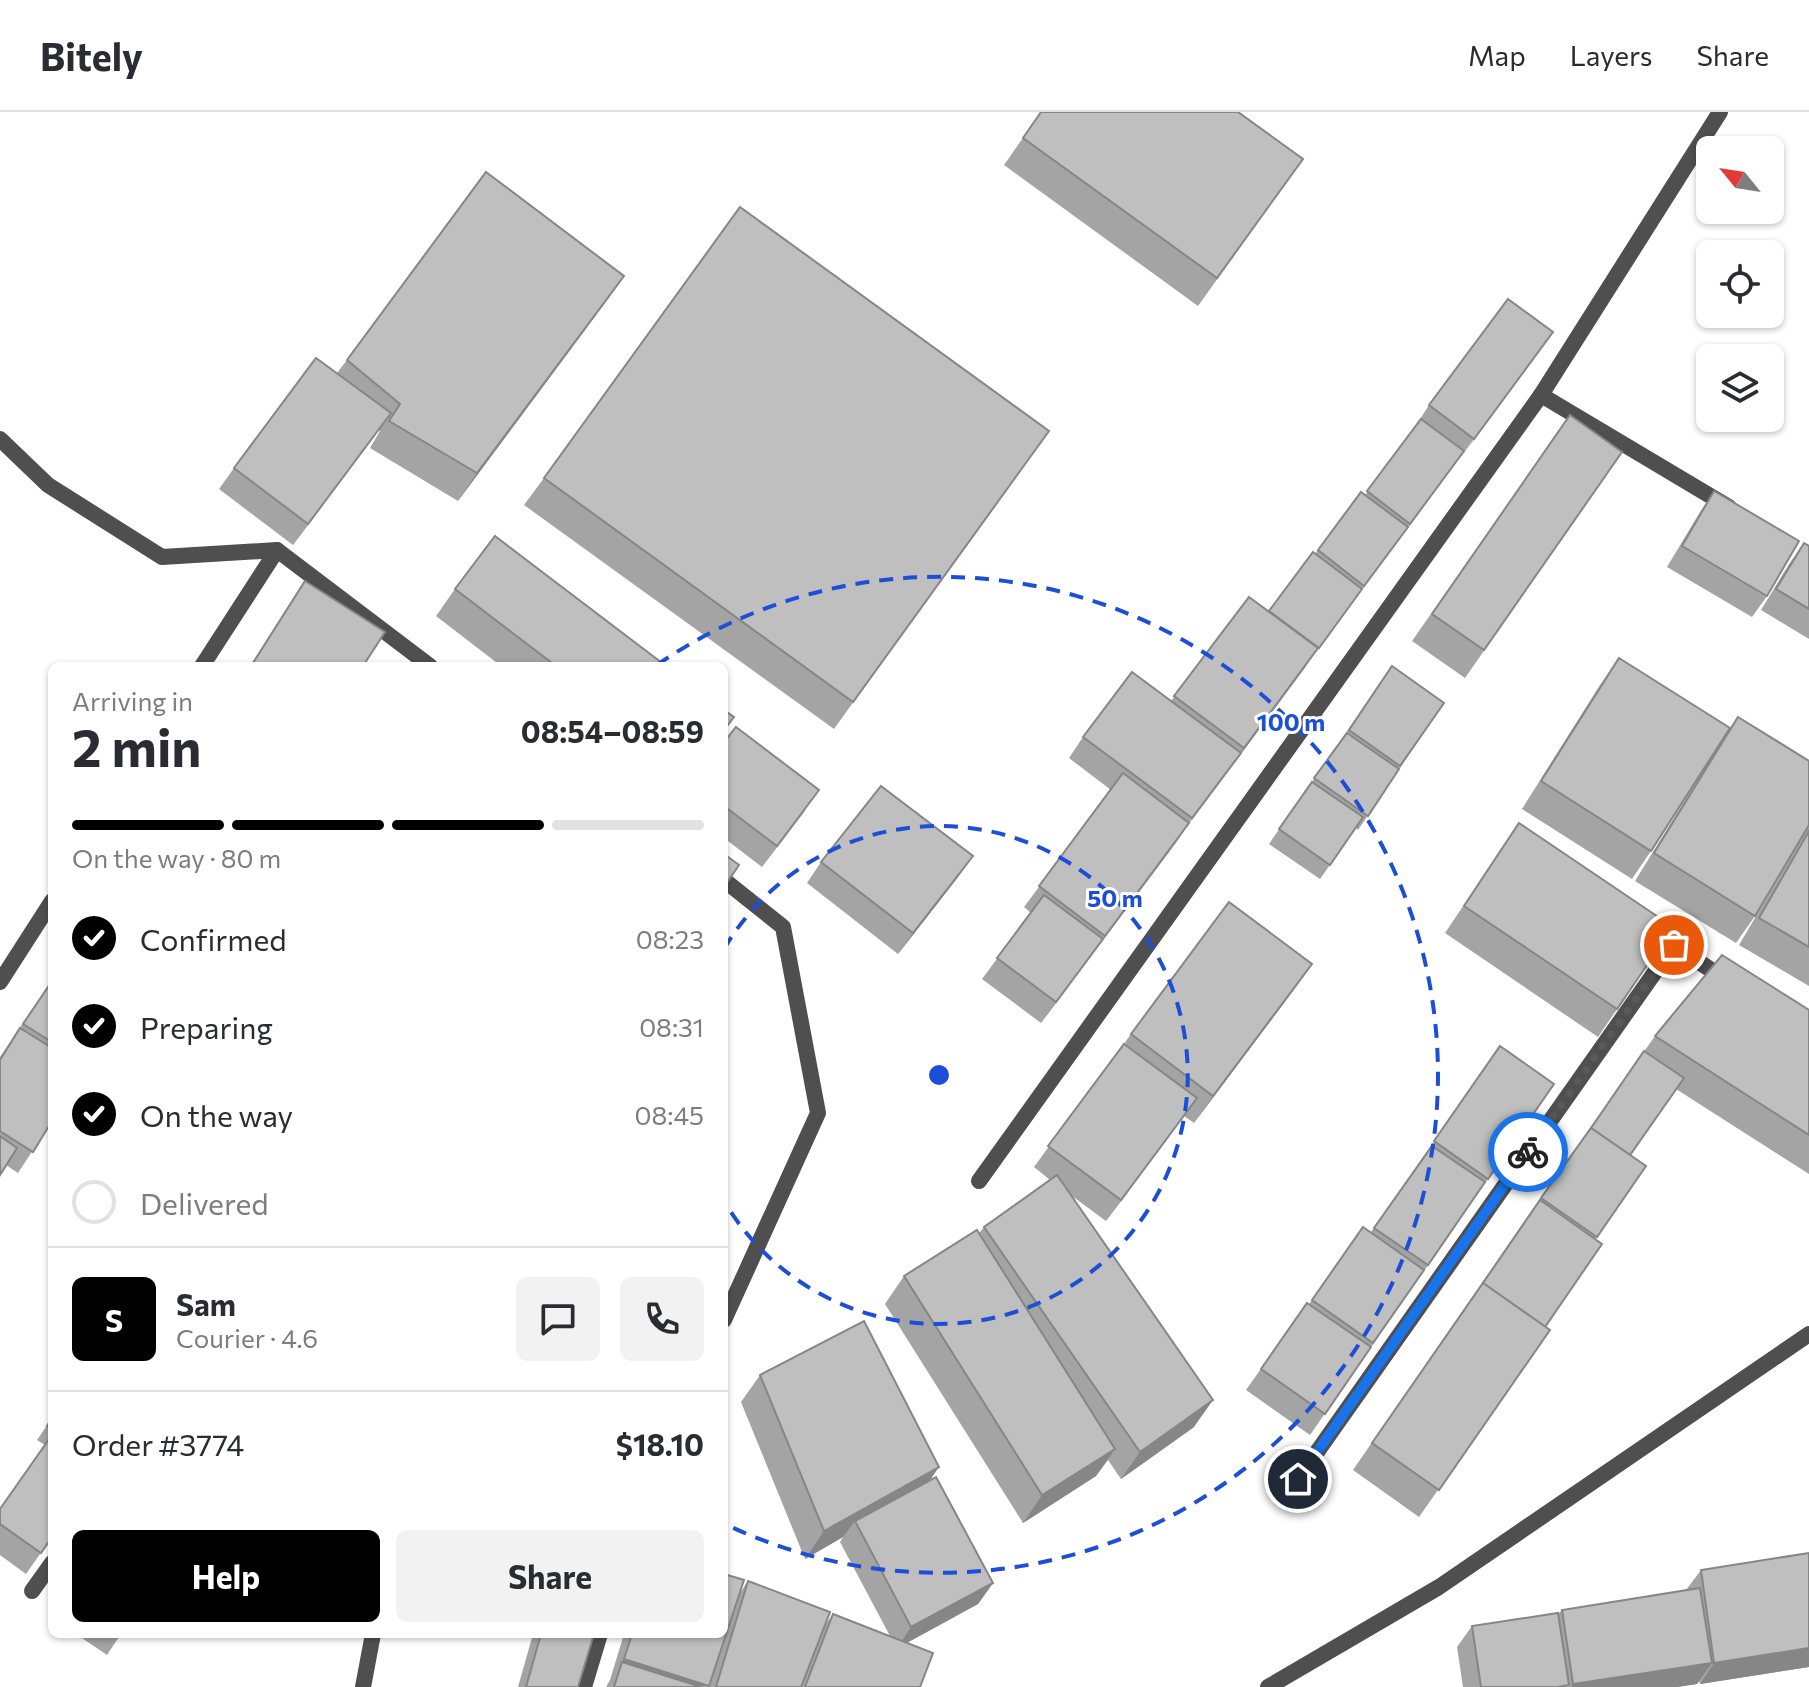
<!DOCTYPE html>
<html lang="en">
<head>
<meta charset="utf-8">
<style>
  :root { --surface:#fff; --page:#f2f2f3; --text:#2b2b33; --muted:#7c7c81; --line:#e1e1e2; --accent:#000 }
  body { margin:0; font-family:Commissioner,sans-serif; background:var(--page); color:var(--text); height:100vh; display:flex; flex-direction:column; font-size:30px; white-space:nowrap }
  * { box-sizing:border-box; margin:0 }
  p { font-size:26px; color:var(--muted) }
  .icon { flex:none; width:44px; height:44px; fill:none; stroke:currentColor; stroke-width:2; stroke-linecap:round; stroke-linejoin:round }
  .map { position:relative; flex:1; overflow:hidden }
  .panel { position:absolute; left:48px; top:550px; width:680px; height:976px; display:flex; flex-direction:column; background:var(--surface); border-radius:12px; box-shadow:0 2px 6px #0004 }
  .panel>* { flex:none }
  .needle { width:52px; rotate:300deg }
  .tools { position:absolute; left:1696px; top:24px; display:grid; gap:16px }
  .tools a { display:grid; place-items:center; width:88px; height:88px; border-radius:12px; background:var(--surface); box-shadow:0 2px 6px #0004; font-size:40px }
  .pin { position:absolute; display:grid; place-items:center; width:68px; height:68px; color:#fff; margin:-34px; border:4px solid #fff; border-radius:50%; box-shadow:0 2px 8px #0007 }
  .courier { position:absolute; display:grid; place-items:center; width:80px; height:80px; margin:-40px; border:6px solid #1a73e8; border-radius:50%; background:#fff; color:#222; box-shadow:0 2px 10px #0007 }
  .head em { font-style:normal; font-weight:700 }
  .head div { display:flex; flex-direction:column-reverse }
  .head { display:flex; align-items:center; justify-content:space-between; height:136px; padding:0 24px }
  h1 { font-size:52px; font-weight:700; line-height:60px }
  .bar { display:grid; grid-template-columns:repeat(4,1fr); gap:12px 8px; align-content:center; height:96px; padding:0 24px }
  .bar i { height:10px; border-radius:6px; background:var(--line) }
  .bar .current { background:var(--accent) }
  .bar p { grid-column:span 4 }
  .line { display:flex; align-items:center; gap:20px; padding:0 24px; border-top:2px solid var(--line) }
  .line div { flex:1 }
  .round { display:grid; place-items:center; flex:none; width:84px; height:84px; border-radius:12px; background:var(--page) }
  ol { padding:0 24px; list-style:none }
  li { display:flex; align-items:center; gap:24px; height:88px }
  li p { margin-inline-start:auto }
  li .icon { padding:8px; border-radius:50%; background:var(--accent); color:#fff; stroke-width:4 }
  li:last-child { color:var(--muted) }
  li i { width:44px; height:44px; border:4px solid var(--line); border-radius:50% }
  .action { display:flex; gap:16px; margin-top:auto; padding:16px 24px }
  .action a { flex:1; height:92px; border-radius:12px; background:var(--accent); color:#fff; font-size:32px; font-weight:700; line-height:92px; text-align:center }
  .action a+a { background:var(--page); color:var(--text) }
  header { display:flex; align-items:center; gap:48px; box-sizing:border-box; height:112px; padding:0 40px; background:var(--surface); border-bottom:2px solid var(--line) }
  header strong { font-size:38px }
  nav { display:flex; gap:44px; margin-inline-start:auto; font-size:28px }
  .map>svg:first-child { display:block }
</style>
</head>
<body>
<header>
<strong>Bitely</strong>
<nav><a>Map</a><a>Layers</a><a>Share</a></nav>
</header>
<div class="map">
<svg width="1809" height="1575" viewBox="0 0 1809 1575">
  <rect width="100%" height="100%" fill="#fff"/>
  <g fill="none" stroke-linecap="round" stroke-linejoin="round">
    <!-- minor -->
    <g stroke="#4f4f4f" stroke-width="16">
      <path d="M1541 283 1729 395"/>
      <path d="M0 327 48 373 162 445 277 438 430 554"/>
      <path d="M202 554 277 438"/>
      <path d="M724 768 783 815 818 1001 724 1208"/>
      <path d="M1667 829 1728 869"/>
      <path d="M0 870 52 789"/>
      <path d="M979 1069 1541 283 1720 0"/>
      <path d="M1298 1367 1674 833"/>
      <path d="M32 1479 52 1451"/>
      <path d="M363 1575 373 1522"/>
      <path d="M584 1575 600 1522"/>
      <path d="M1268 1575 1439 1475 1809 1222"/>
    </g>
  </g>
  <!-- wall -->
  <g fill="#a4a4a4">
    <path d="M1041 0 1303 47 1198 194 1004 53Z"/>
    <path d="M624 164 458 389 370 336 380 319 378 318 293 433 219 377 234 356 337 261 347 248Z"/>
    <path d="M1553 220 1041 911 982 867 1031 801 1024 795 1111 678 1069 646 1083 625 1171 589 1249 485 1268 499 1315 442 1361 380 1365 383 1415 315 1429 293Z"/>
    <path d="M1570 303 1622 340 1465 566 1412 529Z"/>
    <path d="M1030 346 834 617 524 393 544 366Z"/>
    <path d="M1714 379 1767 484 1752 505 1667 455 1700 400Z"/>
    <path d="M1804 431 1809 434V527L1761 498 1789 452Z"/>
    <path d="M305 469 363 554H250Z"/>
    <path d="M455 477 666 554H501L436 504Z"/>
    <path d="M1619 546 1651 739 1632 767 1522 697 1600 573Z"/>
    <path d="M1392 554 1444 591 1358 718 1356 716 1320 767 1269 732Z"/>
    <path d="M1738 605 1755 804 1736 831 1635 769 1719 633Z"/>
    <path d="M724 630 805 699 762 755 724 726Z"/>
    <path d="M1519 711 1673 815 1598 925 1445 821Z"/>
    <path d="M1809 714V874L1739 833Z"/>
    <path d="M821 750 958 765 898 842 807 771Z"/>
    <path d="M1312 852 1194 1011 1184 1004 1106 1109 1072 1084 1194 1315 1121 1367 1108 1348 1096 1364 1023 1411 885 1192 904 1164 979 1121 984 1115 1050 1068 1034 1055 1131 922Z"/>
    <path d="M52 868V1009L18 1061 6 1053 0 1063V945Z"/>
    <path d="M1809 898V1062L1676 977 1630 1043 1646 1054 1595 1127 1545 1215 1550 1218 1419 1405 1353 1358 1526 1107 1655 924Z"/>
    <path d="M1500 934 1554 972 1310 1323 1246 1278 1307 1191 1309 1192 1363 1115 1371 1120Z"/>
    <path d="M760 1263 930 1368 993 1471 978 1492 907 1531 920 1575H606L610 1568 624 1522H724L740 1481 748 1469 823 1516 833 1502 890 1524 840 1430 843 1425 805 1447 741 1290Z"/>
    <path d="M52 1306V1425L26 1462 0 1443V1397L45 1333 37 1328Z"/>
    <path d="M1701 1458 1809 1555 1700 1572 1699 1569 1697 1572 1677 1575H1463L1457 1535 1472 1514 1558 1502 1562 1498 1686 1478Z"/>
    <path d="M76 1522H121L107 1543Z"/>
    <path d="M533 1522H594L578 1575H518Z"/>
  </g>
  <!-- shaded-wall -->
  <g fill="#868686">
    <path d="M624 164 605 191 458 389 477 361Z"/>
    <path d="M1553 220 1538 241 1459 348 1474 327Z"/>
    <path d="M391 301 376 322 293 433 308 412Z"/>
    <path d="M1318 536 1304 557 1178 727 1244 636Z"/>
    <path d="M1189 711 1175 732 1041 911 1056 890Z"/>
    <path d="M973 744 958 765 898 842 913 821Z"/>
    <path d="M1312 852 1293 879 1194 1011 1213 984Z"/>
    <path d="M1197 986 1182 1007 1106 1109 1121 1088Z"/>
    <path d="M1213 1288 1194 1315 1121 1367 1140 1340Z"/>
    <path d="M1115 1337 1096 1364 1023 1411 1042 1383Z"/>
    <path d="M939 1355 920 1383 855 1409 843 1425 805 1447 824 1419Z"/>
    <path d="M993 1471 978 1492 897 1536 911 1515Z"/>
    <path d="M1809 1536V1555L1700 1572 1714 1551Z"/>
    <path d="M624 1547 709 1574 631 1575 622 1550 609 1568Z"/>
    <path d="M1712 1551 1697 1572 1677 1575H1571L1573 1572Z"/>
  </g>
  <!-- building -->
  <g fill="#bfbfbf" stroke="#868686" stroke-width="2">
    <path d="M1041 0H1238L1303 47 1217 166 1023 26Z"/>
    <path d="M486 60 624 164 477 361 389 309 400 292 347 248Z"/>
    <path d="M740 95 1049 319 853 590 544 366Z"/>
    <path d="M1508 187 1553 220 1474 327 1429 293Z"/>
    <path d="M316 246 391 301 308 412 234 356Z"/>
    <path d="M1570 303 1622 340 1484 538 1432 502Z"/>
    <path d="M1421 307 1464 339 1410 412 1367 379Z"/>
    <path d="M1714 379 1799 429 1767 484 1682 434Z"/>
    <path d="M1361 380 1408 415 1364 474 1318 438Z"/>
    <path d="M495 424 666 554H556L455 477Z"/>
    <path d="M1804 431 1809 434V497L1776 477Z"/>
    <path d="M1313 440 1362 477 1319 536 1269 499Z"/>
    <path d="M305 469 385 520 363 554H251Z"/>
    <path d="M1249 485 1318 536 1244 636 1174 584Z"/>
    <path d="M1619 546 1730 616 1651 739 1541 669Z"/>
    <path d="M1392 554 1444 591 1400 654 1349 618Z"/>
    <path d="M1132 560 1241 641 1192 706 1083 625Z"/>
    <path d="M724 598 734 605 724 618Z"/>
    <path d="M1738 605 1809 649V713L1755 804 1654 741Z"/>
    <path d="M736 615 819 678 777 734 724 694V630Z"/>
    <path d="M1347 621 1399 657 1368 704 1314 666Z"/>
    <path d="M1123 661 1189 711 1105 824 1039 774Z"/>
    <path d="M1312 670 1363 705 1330 753 1279 717Z"/>
    <path d="M881 674 973 744 913 821 821 750Z"/>
    <path d="M1519 711 1673 815 1617 897 1464 794Z"/>
    <path d="M1809 719V835L1759 806Z"/>
    <path d="M724 742 739 753 724 775Z"/>
    <path d="M1044 783 1103 827 1056 890 997 846Z"/>
    <path d="M1229 790 1312 852 1213 984 1131 922Z"/>
    <path d="M1722 843 1809 898V1023L1655 924Z"/>
    <path d="M52 869V930L23 912Z"/>
    <path d="M20 916 52 936V1009L33 1040 0 1019V948Z"/>
    <path d="M1124 932 1197 986 1121 1088 1048 1034Z"/>
    <path d="M1500 934 1554 972 1488 1067 1434 1029Z"/>
    <path d="M1644 939 1684 966 1630 1043 1591 1016Z"/>
    <path d="M1591 1016 1646 1054 1597 1125 1541 1086Z"/>
    <path d="M0 1024 17 1036 0 1063Z"/>
    <path d="M1432 1034 1485 1070 1428 1153 1374 1116Z"/>
    <path d="M1057 1063 1213 1288 1140 1340 984 1115Z"/>
    <path d="M1540 1088 1602 1132 1545 1215 1483 1171Z"/>
    <path d="M1363 1115 1424 1158 1373 1231 1312 1188Z"/>
    <path d="M977 1118 1115 1337 1042 1383 904 1164Z"/>
    <path d="M1483 1171 1550 1218 1439 1378 1372 1331Z"/>
    <path d="M1307 1191 1371 1235 1325 1302 1261 1257Z"/>
    <path d="M864 1209 939 1355 824 1419 760 1263Z"/>
    <path d="M52 1306V1317L47 1314Z"/>
    <path d="M52 1323V1425L41 1441 0 1412V1397Z"/>
    <path d="M936 1365 993 1471 911 1515 855 1409Z"/>
    <path d="M1809 1441V1536L1714 1551 1701 1458Z"/>
    <path d="M724 1462 744 1468 709 1574 624 1547 632 1522H724Z"/>
    <path d="M748 1469 830 1500 801 1575H716Z"/>
    <path d="M1700 1476 1712 1551 1573 1572 1562 1498Z"/>
    <path d="M1558 1501 1569 1573 1557 1575H1481L1472 1514Z"/>
    <path d="M833 1502 933 1541 920 1575H805Z"/>
    <path d="M541 1522H594L578 1575H526Z"/>
    <path d="M622 1550 701 1575H614Z"/>
  </g>
  <g fill="none" stroke-linecap="round" stroke-linejoin="round">
    <!-- done -->
    <path stroke="#595959" stroke-width="8" stroke-dasharray="0 14.4" d="M1528 1040 1674 833"/>
    <!-- route -->
    <path stroke="#1a73e8" stroke-width="10" d="M1298 1367 1528 1040"/>
  </g>
  <!-- distance rings -->
  <g fill="none" stroke="#1d4ed8" stroke-width="4" stroke-dasharray="14 10">
    <path d="M724 837A249 249 0 1 1 724 1089"/>
    <path d="M657 553A498 498 0 1 1 725 1412"/>
  </g>
  <circle cx="939" cy="963" r="12" fill="#1d4ed8" stroke="#fff" stroke-width="4"/>
  <g font-size="24" text-anchor="middle" font-weight="bold" fill="#1d4ed8" stroke="#fff" stroke-width="6" stroke-linejoin="round" paint-order="stroke">
    <text x="1291" y="619">100 m</text>
    <text x="1115" y="795">50 m</text>
  </g>
</svg>
<div class="tools">
<a><svg class="needle" viewBox="-14 -14 28 28"><path d="M0-13l5 13h-10z" fill="#e53935"/><path d="M0 13l5-13h-10z" fill="#7c7c81"/></svg></a>
<a><svg class="icon" aria-label="locate" viewBox="0 0 24 24"><circle cx="12" cy="12" r="6"/><path d="M12 2v4M12 18v4M2 12h4M18 12h4"/></svg></a>
<a><svg class="icon" aria-label="layers" viewBox="0 0 24 24"><path d="M12 4l9 5-9 5-9-5zM3 14l9 5 9-5"/></svg></a>
</div>
<div class="pin" style="left:1674px;top:833px;background:#ea580c"><svg class="icon" aria-label="bag" viewBox="0 0 24 24"><path d="M5 8h14l-1 12H6zM9 8a3 3 0 0 1 6 0"/></svg></div>
<div class="pin" style="left:1298px;top:1367px;background:#1f2937"><svg class="icon" aria-label="home" viewBox="0 0 24 24"><path d="M3 11l9-7 9 7M6 9v11h12V9"/></svg></div>
<div class="courier" style="left:1528px;top:1040px"><svg class="icon" aria-label="bike" viewBox="0 0 24 24"><circle cx="6" cy="16" r="4"/><circle cx="18" cy="16" r="4"/><path d="M6 16l4-8h5l3 8M10 8l3 8H6M13 5h3"/></svg></div>
<section class="panel">
<div class="head"><div><h1>2 min</h1><p>Arriving in</p></div><em>08:54–08:59</em></div>
<div class="bar"><i class="current"></i><i class="current"></i><i class="current"></i><i></i><p>On the way · 80 m</p></div>
<ol>
<li><svg class="icon" aria-label="check" viewBox="0 0 24 24"><path d="M5 12l5 5 9-10"/></svg>Confirmed<p>08:23</p></li>
<li><svg class="icon" aria-label="check" viewBox="0 0 24 24"><path d="M5 12l5 5 9-10"/></svg>Preparing<p>08:31</p></li>
<li><svg class="icon" aria-label="check" viewBox="0 0 24 24"><path d="M5 12l5 5 9-10"/></svg>On the way<p>08:45</p></li>
<li><i></i>Delivered</li>
</ol>
<div class="line" style="height:144px"><b class="round" style="background:var(--accent);color:#fff">S</b><div><b>Sam</b><p>Courier · 4.6</p></div><a class="round"><svg class="icon" aria-label="chat" viewBox="0 0 24 24"><path d="M4 5h16v11H9l-5 4z"/></svg></a><a class="round"><svg class="icon" aria-label="phone" viewBox="0 0 24 24"><path d="M5 4h4l2 5-3 2q2 4 5 5l2-3 5 2v4C11 20 4 13 5 4z"/></svg></a></div>
<div class="line" style="height:104px"><div>Order #3774</div><b>$18.10</b></div>
<div class="action"><a>Help</a><a>Share</a></div>
</section>
</div>
</body>
</html>
